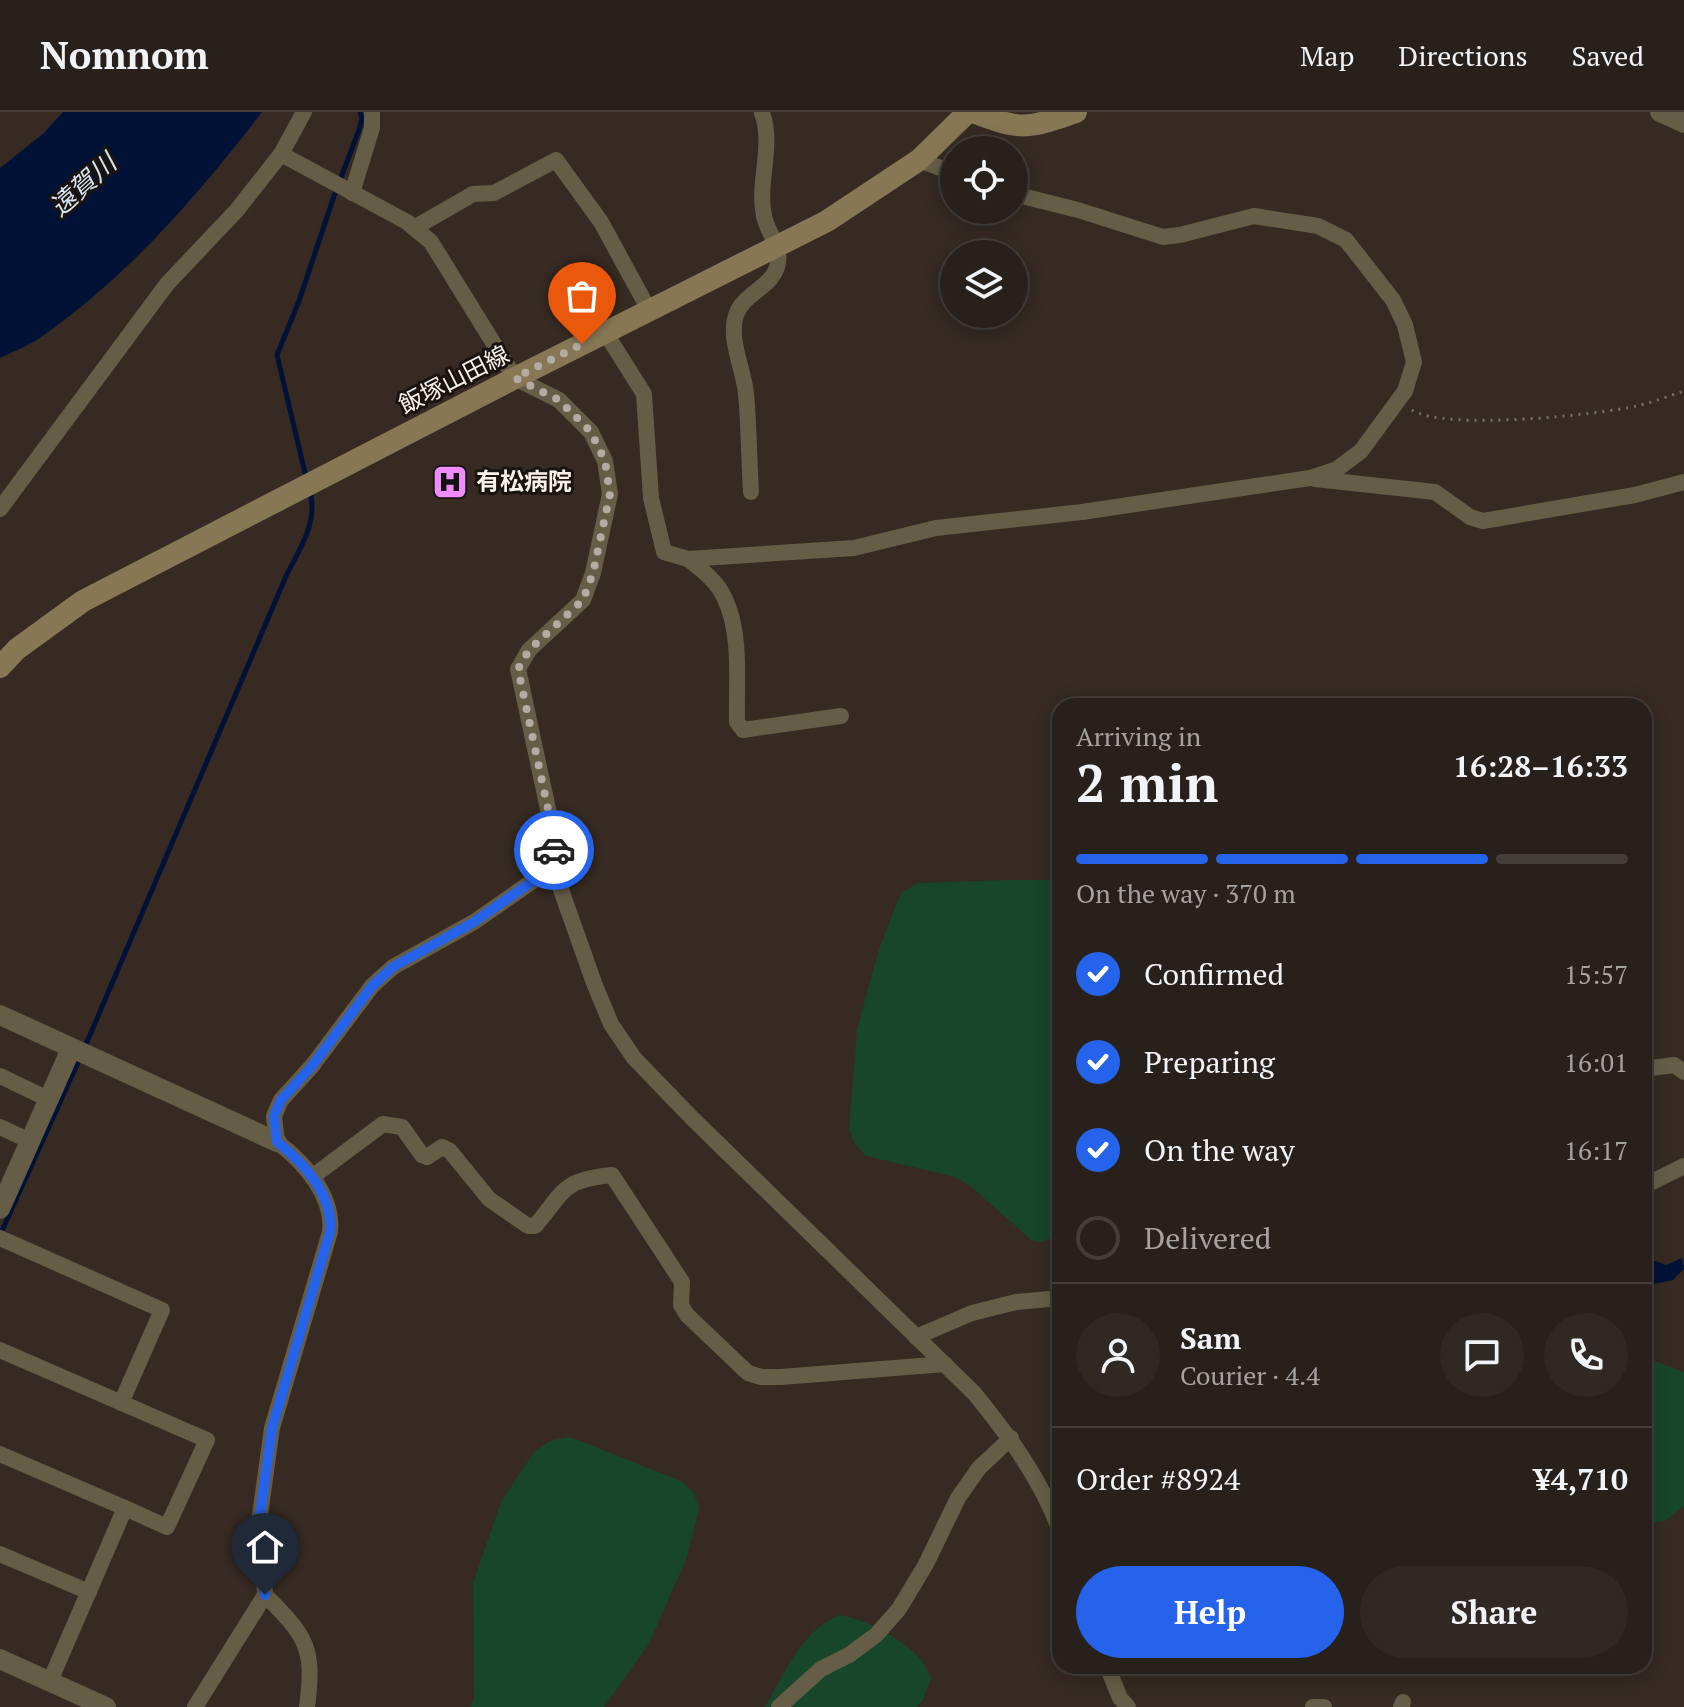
<!DOCTYPE html>
<html lang="en">
<head>
<meta charset="utf-8">
<style>
  :root { --surface:#28201a; --page:#302823; --text:#f1f3f6; --muted:#a5a3a2; --line:#443e39; --accent:#2563eb }
  body { margin:0; font-family:"PT Serif","Noto Sans JP",serif; background:var(--page); color:var(--text); height:100vh; display:flex; flex-direction:column; font-size:30px; white-space:nowrap }
  * { box-sizing:border-box; margin:0 }
  p { font-size:26px; color:var(--muted) }
  .icon { flex:none; width:44px; height:44px; fill:none; stroke:currentColor; stroke-width:2; stroke-linecap:round; stroke-linejoin:round }
  .map { position:relative; flex:1; overflow:hidden }
  .details { position:absolute; left:1052px; top:586px; width:600px; height:976px; display:flex; flex-direction:column; background:var(--surface); border-radius:24px; box-shadow:0 4px 20px #0003,0 0 0 2px var(--line) }
  .details>* { flex:none }
  .controls { position:absolute; left:940px; top:24px; display:grid; gap:16px }
  .controls a { display:grid; place-items:center; width:88px; height:88px; border-radius:50%; background:var(--surface); box-shadow:0 4px 20px #0003,0 0 0 2px var(--line); font-size:40px }
  .pin { position:absolute; display:grid; place-items:center; width:68px; height:68px; color:#fff; margin:-82px -34px; border-radius:50% 50% 50% 0; rotate:-45deg; box-shadow:0 0 8px #0007 }
  .pin .icon { rotate:45deg }
  .courier { position:absolute; display:grid; place-items:center; width:80px; height:80px; margin:-40px; border:6px solid #2563eb; border-radius:50%; background:#fff; color:#222; box-shadow:0 2px 10px #0007 }
  .overview em { font-style:normal; font-weight:800 }
  .overview div { display:flex; flex-direction:column-reverse }
  .overview { display:flex; align-items:center; justify-content:space-between; height:136px; padding:0 24px }
  h1 { font-size:52px; font-weight:800; line-height:60px }
  .bar { display:grid; grid-template-columns:repeat(4,1fr); gap:12px 8px; align-content:center; height:96px; padding:0 24px }
  .bar i { height:10px; border-radius:6px; background:var(--line) }
  .bar .current { background:var(--accent) }
  .bar p { grid-column:span 4 }
  .line { display:flex; align-items:center; gap:20px; padding:0 24px; border-top:2px solid var(--line) }
  .line div { flex:1 }
  .round { display:grid; place-items:center; flex:none; width:84px; height:84px; border-radius:42px; background:var(--page) }
  ol { padding:0 24px; list-style:none }
  li { display:flex; align-items:center; gap:24px; height:88px }
  li p { margin-inline-start:auto }
  li .icon { padding:8px; border-radius:50%; background:var(--accent); color:#fff; stroke-width:4 }
  li:last-child { color:var(--muted) }
  li i { width:44px; height:44px; border:4px solid var(--line); border-radius:50% }
  .cta { display:flex; gap:16px; margin-top:auto; padding:16px 24px }
  .cta a { flex:1; height:92px; border-radius:48px; background:var(--accent); color:#fff; font-size:32px; font-weight:800; line-height:92px; text-align:center }
  .cta a+a { background:var(--page); color:var(--text) }
  header { display:flex; align-items:center; gap:48px; box-sizing:border-box; height:112px; padding:0 40px; background:var(--surface); border-bottom:2px solid var(--line) }
  header strong { font-size:38px }
  nav { display:flex; gap:44px; margin-inline-start:auto; font-size:28px }
  .map>svg:first-child { display:block }
</style>
</head>
<body>
<header>
<strong>Nomnom</strong>
<nav><a>Map</a><a>Directions</a><a>Saved</a></nav>
</header>
<div class="map">
<svg width="1684" height="1595" viewBox="0 0 1684 1595">
  <rect width="100%" height="100%" fill="#362a22"/>
  <!-- green -->
  <g fill="#17462b">
    <path d="M1006 768H1060V1123L1041 1130 1031 1128 973 1076 955 1065 866 1044 854 1031 849 1017 857 917 879 837 901 781 918 771Z"/>
    <path d="M1644 1245 1684 1260V1394L1665 1409 1644 1411Z"/>
    <path d="M570 1325 683 1370 694 1381 699 1397 687 1445 649 1532 604 1595H471L474 1586 473 1471 501 1390 534 1340 552 1328Z"/>
    <path d="M839 1503C864 1506 907 1529 922 1549 926 1554 928 1561 931 1566L923 1588 917 1595H765C785 1561 801 1519 839 1503Z"/>
  </g>
  <!-- water -->
  <g fill="#021237">
    <path d="M63 0H262C199 82 129 163 44 223 31 233 14 239 0 246V56L44 21Z"/>
    <path d="M1644 1145 1666 1153 1682 1146 1684 1157 1673 1168 1644 1174Z"/>
  </g>
  <g fill="none" stroke-linecap="round" stroke-linejoin="round">
    <!-- stream -->
    <g stroke="#021237" stroke-width="5">
      <path d="M306 365 277 243 299 189 334 84 359 18 362 7 360 0"/>
      <path d="M84 937 287 462C301 435 318 410 310 379"/>
      <path d="M0 1123 80 946"/>
    </g>
    <!-- path -->
    <path stroke="#796f67" stroke-width="3" stroke-dasharray="2 6" stroke-linecap="butt" d="M1412 298C1444 319 1596 303 1637 294 1653 290 1669 284 1684 279"/>
    <!-- minor -->
    <g stroke="#665d47" stroke-width="16">
      <path d="M281 42 407 110 431 130 515 266 559 288 591 320 605 349 610 382 593 461 583 488 529 538 518 557 554 725 553 755 594 871 611 912 634 946 692 1006 974 1281C1009 1324 1041 1367 1060 1419"/>
      <path d="M919 48 954 61"/>
      <path d="M352 81 372 16V0"/>
      <path d="M414 116 473 82 494 81 556 48 601 110 649 198"/>
      <path d="M605 220 644 282 651 386 664 440 688 447 854 436 936 416 1082 400 1310 366 1337 357 1361 339 1405 279 1414 250 1405 213 1393 188 1346 128 1318 114 1254 104 1180 123 1163 125 1078 98 1014 82"/>
      <path d="M1315 367 1435 380 1470 405 1483 409 1635 383 1684 370"/>
      <path d="M751 380C749 348 749 314 746 282 744 258 728 227 736 203 743 181 774 175 778 151 781 134 767 120 764 104 757 70 774 33 762 1"/>
      <path d="M0 397 167 172 237 98 281 42 304 0"/>
      <path d="M688 447C702 458 718 470 725 487 742 523 736 572 737 610L743 618 841 604"/>
      <path d="M1644 957 1674 953 1684 960"/>
      <path d="M0 964 48 987"/>
      <path d="M0 1015 30 1029"/>
      <path d="M312 1065 383 1012 402 1015 422 1043 427 1045 442 1035 450 1039 489 1087 528 1114H535C565 1079 561 1068 612 1063L682 1170 681 1193 687 1203 748 1261 761 1265H781L945 1252"/>
      <path d="M1644 1074 1684 1054"/>
      <path d="M0 1126 162 1198 121 1291"/>
      <path d="M916 1225 972 1201 1016 1190 1060 1186"/>
      <path d="M0 1238 207 1328 167 1415 125 1396 50 1569"/>
      <path d="M0 1342 125 1396"/>
      <path d="M0 1442 89 1480"/>
      <path d="M265 1483C306 1524 315 1535 307 1595"/>
      <path d="M1107 1554 1120 1586 1128 1595"/>
      <path d="M195 1595 265 1483 260 1403 272 1316 330 1120C334 1084 304 1050 277 1030L274 1004 281 988 312 954 372 874 393 855 474 810 553 755"/>
      <path d="M779 1595 821 1557 849 1543 876 1523 899 1497 926 1452 958 1386 979 1356 1011 1326"/>
      <path d="M1313 1595H1324"/>
      <path d="M1401 1595 1403 1590"/>
    </g>
    <!-- tertiary -->
    <g stroke="#665d47" stroke-width="20">
      <path d="M1660 0 1684 11"/>
      <path d="M0 903 277 1030"/>
      <path d="M0 1097 71 937"/>
      <path d="M0 1547 106 1595"/>
    </g>
    <!-- secondary -->
    <g stroke="#877755" stroke-width="22">
      <path d="M973 0C1022 19 1027 17 1076 0"/>
      <path d="M0 555 17 537 83 489 515 266 827 109 919 48 968 0"/>
    </g>
  </g>
  <g fill="none" stroke-linecap="round" stroke-linejoin="round">
    <!-- done -->
    <path stroke="#b4aba4" stroke-width="8" stroke-dasharray="0 14.4" d="M554 738V725L518 557 529 538 583 488 593 461 610 382 605 349 591 320 559 288 515 266 582 232"/>
    <!-- route -->
    <path stroke="#2563eb" stroke-width="10" d="M265 1483 260 1403 272 1316 330 1120C334 1084 304 1051 277 1030L274 1004 281 988 312 954 372 874 393 855 474 810 553 755 554 738"/>
  </g>
  <!-- icons -->
  <defs>
    <g id="hospital-square" transform="scale(1.8)"><rect x="-9" y="-9" width="18" height="18" rx="4" fill="#ee8cf9" stroke="#191410"/><path d="M-5-5h3v3.5h4V-5h3V5h-3V1.5h-4V5h-3Z" fill="#111"/></g>
  </defs>
  <g fill-rule="evenodd">
    <use href="#hospital-square" x="450" y="370"/>
  </g>
  <g text-anchor="middle" stroke-width="6" stroke-linejoin="round" paint-order="stroke">
    <!-- street labels -->
    <g font-size="24" fill="#f8f0ea" stroke="#191410">
      <text transform="translate(454 268) rotate(-27)" y="8">飯塚山田線</text>
    </g>
    <!-- poi labels -->
    <g font-size="24" font-weight="bold" fill="#f8f0ea" stroke="#191410" text-anchor="start">
      <text x="476" y="378">有松病院</text>
    </g>
    <!-- water labels -->
    <g font-size="26" font-style="italic" fill="#dae3f1" stroke="#191410">
      <text transform="translate(83 73) rotate(-42)" y="9">遠賀川</text>
    </g>
  </g>
</svg>
<div class="controls">
<a><svg class="icon" aria-label="locate" viewBox="0 0 24 24"><circle cx="12" cy="12" r="6"/><path d="M12 2v4M12 18v4M2 12h4M18 12h4"/></svg></a>
<a><svg class="icon" aria-label="layers" viewBox="0 0 24 24"><path d="M12 4l9 5-9 5-9-5zM3 14l9 5 9-5"/></svg></a>
</div>
<div class="pin" style="left:582px;top:232px;background:#ea580c"><svg class="icon" aria-label="bag" viewBox="0 0 24 24"><path d="M5 8h14l-1 12H6zM9 8a3 3 0 0 1 6 0"/></svg></div>
<div class="pin" style="left:265px;top:1483px;background:#1f2937"><svg class="icon" aria-label="home" viewBox="0 0 24 24"><path d="M3 11l9-7 9 7M6 9v11h12V9"/></svg></div>
<div class="courier" style="left:554px;top:738px"><svg class="icon" aria-label="car" viewBox="0 0 24 24"><path d="M5 17H2v-5l4-1 3-4h7l3 4 3 1v5h-3M9 17h6M6 11h13"/><circle cx="7" cy="17" r="2"/><circle cx="17" cy="17" r="2"/></svg></div>
<section class="details">
<div class="overview"><div><h1>2 min</h1><p>Arriving in</p></div><em>16:28–16:33</em></div>
<div class="bar"><i class="current"></i><i class="current"></i><i class="current"></i><i></i><p>On the way · 370 m</p></div>
<ol>
<li><svg class="icon" aria-label="check" viewBox="0 0 24 24"><path d="M5 12l5 5 9-10"/></svg>Confirmed<p>15:57</p></li>
<li><svg class="icon" aria-label="check" viewBox="0 0 24 24"><path d="M5 12l5 5 9-10"/></svg>Preparing<p>16:01</p></li>
<li><svg class="icon" aria-label="check" viewBox="0 0 24 24"><path d="M5 12l5 5 9-10"/></svg>On the way<p>16:17</p></li>
<li><i></i>Delivered</li>
</ol>
<div class="line" style="height:144px"><a class="round"><svg class="icon" aria-label="person" viewBox="0 0 24 24"><circle cx="12" cy="8" r="4"/><path d="M4 21q1-7 8-7t8 7"/></svg></a><div><b>Sam</b><p>Courier · 4.4</p></div><a class="round"><svg class="icon" aria-label="chat" viewBox="0 0 24 24"><path d="M4 5h16v11H9l-5 4z"/></svg></a><a class="round"><svg class="icon" aria-label="phone" viewBox="0 0 24 24"><path d="M5 4h4l2 5-3 2q2 4 5 5l2-3 5 2v4C11 20 4 13 5 4z"/></svg></a></div>
<div class="line" style="height:104px"><div>Order #8924</div><b>¥4,710</b></div>
<div class="cta"><a>Help</a><a>Share</a></div>
</section>
</div>
</body>
</html>
